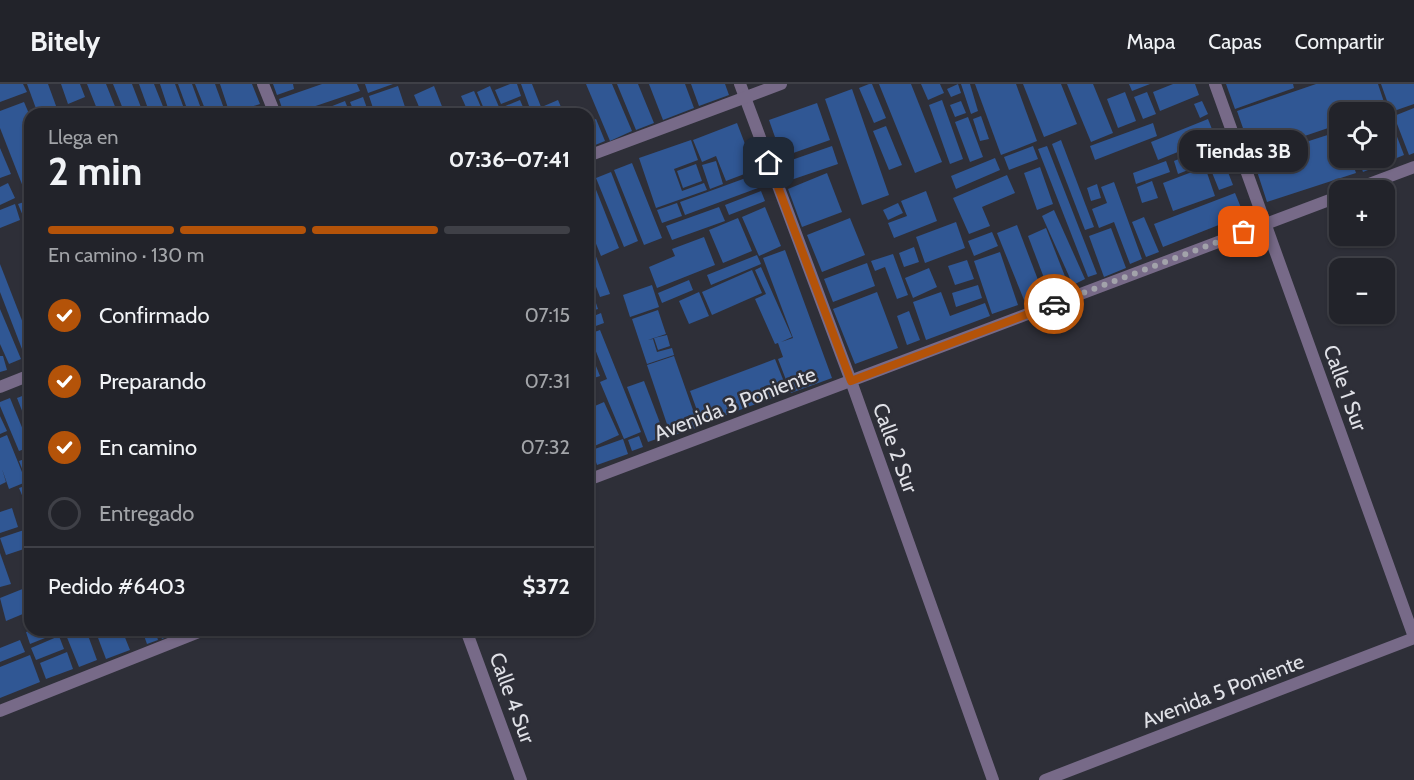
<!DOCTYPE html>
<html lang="es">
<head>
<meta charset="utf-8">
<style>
  :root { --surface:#22232a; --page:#2e2f36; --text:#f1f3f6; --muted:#a2a4a8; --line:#3f4047; --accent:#b45309 }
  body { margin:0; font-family:Cabin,sans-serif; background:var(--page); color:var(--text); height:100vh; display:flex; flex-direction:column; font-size:22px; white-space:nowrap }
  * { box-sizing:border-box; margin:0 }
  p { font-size:20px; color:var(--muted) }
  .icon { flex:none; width:33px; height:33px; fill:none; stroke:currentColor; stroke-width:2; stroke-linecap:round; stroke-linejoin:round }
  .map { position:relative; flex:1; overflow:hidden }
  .side { position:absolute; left:24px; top:24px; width:570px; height:528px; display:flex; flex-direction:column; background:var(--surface); border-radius:18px; box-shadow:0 2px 4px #0004,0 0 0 2px var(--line) }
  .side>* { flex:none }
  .tools { position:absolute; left:1329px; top:18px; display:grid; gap:12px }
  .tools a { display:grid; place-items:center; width:66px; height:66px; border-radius:12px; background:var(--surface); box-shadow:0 2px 4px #0004,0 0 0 2px var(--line); font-size:30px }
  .pin { position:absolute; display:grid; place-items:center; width:51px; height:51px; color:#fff; margin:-26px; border-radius:12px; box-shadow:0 3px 9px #0006 }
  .courier { position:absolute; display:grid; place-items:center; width:60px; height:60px; margin:-30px; border:4px solid #b45309; border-radius:50%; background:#fff; color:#222; box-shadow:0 2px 8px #0007 }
  .bubble { position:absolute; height:42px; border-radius:18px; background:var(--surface); box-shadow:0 2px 4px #0004,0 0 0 2px var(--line); font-size:20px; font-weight:700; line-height:42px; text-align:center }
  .summary em { font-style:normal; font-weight:700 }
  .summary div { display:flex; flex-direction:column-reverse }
  .summary { display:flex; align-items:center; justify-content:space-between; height:102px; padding:0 24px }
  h1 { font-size:39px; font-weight:700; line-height:45px }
  .bar { display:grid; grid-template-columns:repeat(4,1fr); gap:9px 6px; align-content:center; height:72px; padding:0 24px }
  .bar i { height:8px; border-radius:4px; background:var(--line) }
  .bar .current { background:var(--accent) }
  .bar p { grid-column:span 4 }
  .line { display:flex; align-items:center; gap:15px; padding:0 24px; border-top:2px solid var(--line) }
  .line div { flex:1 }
  ol { padding:0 24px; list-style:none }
  li { display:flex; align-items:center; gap:18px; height:66px }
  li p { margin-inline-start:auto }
  li .icon { padding:6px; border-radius:50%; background:var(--accent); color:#fff; stroke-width:4 }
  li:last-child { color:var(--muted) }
  li i { width:33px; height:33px; border:3px solid var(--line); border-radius:50% }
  header { display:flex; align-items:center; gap:36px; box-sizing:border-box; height:84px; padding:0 30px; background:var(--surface); border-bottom:2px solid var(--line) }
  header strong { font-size:28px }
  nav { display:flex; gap:33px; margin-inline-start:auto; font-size:21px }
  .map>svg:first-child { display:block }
</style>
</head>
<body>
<header>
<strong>Bitely</strong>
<nav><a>Mapa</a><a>Capas</a><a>Compartir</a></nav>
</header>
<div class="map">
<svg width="1414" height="696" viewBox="0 0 1414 696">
  <rect width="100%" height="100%" fill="#2e2f38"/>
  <!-- building -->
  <g fill="#305794">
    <path d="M0 0H23L27 8 0 18Z"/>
    <path d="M27 0H48L59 30H38Z"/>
    <path d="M61 0H80L85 13 68 20Z"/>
    <path d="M87 0H106L118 30H99Z"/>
    <path d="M113 0H132L142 26 125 30Z"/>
    <path d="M139 0H154L166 30H150Z"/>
    <path d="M160 0H175L186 30H170Z"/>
    <path d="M178 0H192L203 30H189Z"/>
    <path d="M195 0H215L226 30H207Z"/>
    <path d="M220 0H252L260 20 230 30Z"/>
    <path d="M273 0H293L294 5 277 11Z"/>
    <path d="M322 0H357L360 7 292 30H284L279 15Z"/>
    <path d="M365 0H393L368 9Z"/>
    <path d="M510 0H517L521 12 501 20 495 6Z"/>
    <path d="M521 0H532L543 28 532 30Z"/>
    <path d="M586 0H612L632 47 610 57Z"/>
    <path d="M617 0H638L654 39 636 46Z"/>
    <path d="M649 0H685L694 24 663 36Z"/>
    <path d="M691 0H725L729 11 699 22Z"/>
    <path d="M869 0H872L886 34 874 39 859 4Z"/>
    <path d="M879 0H911L942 78 915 89Z"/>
    <path d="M921 0H940L944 9 928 16Z"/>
    <path d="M958 0 961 9 951 13 947 5Z"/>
    <path d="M961 0H970L978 27 971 30Z"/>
    <path d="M975 0H1016L1037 57 1001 71Z"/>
    <path d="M1023 0H1061L1077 40 1044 53Z"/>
    <path d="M1067 0H1093L1113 49 1091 58Z"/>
    <path d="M1129 0H1150L1132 7Z"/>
    <path d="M1173 0H1195L1199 11 1160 27 1153 8Z"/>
    <path d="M1226 0H1293L1294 4 1235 25Z"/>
    <path d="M1316 0H1378L1386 24 1372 28H1340V40L1252 70 1237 27Z"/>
    <path d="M1381 0H1414V20L1391 28Z"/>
    <path d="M398 2 405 23 386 30H375L369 12Z"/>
    <path d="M434 2 445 30H422L414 11Z"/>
    <path d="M490 2 502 30H486L477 8Z"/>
    <path d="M852 5 889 111 862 121 825 15Z"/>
    <path d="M474 7 484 30H469L461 12Z"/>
    <path d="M1125 8 1136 37 1118 44 1107 15Z"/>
    <path d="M1147 8 1156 30 1143 35 1134 13Z"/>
    <path d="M363 13 369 30H355L350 18Z"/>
    <path d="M520 16 526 30H505L503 23Z"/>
    <path d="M558 16 564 30H547L544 22Z"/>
    <path d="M942 16 963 75 950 80 929 21Z"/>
    <path d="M345 17 350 30H312Z"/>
    <path d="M961 17 966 29 955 33 950 21Z"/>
    <path d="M1202 17 1208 30 1200 34 1194 20Z"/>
    <path d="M24 18 30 32V106L25 108 0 44V27Z"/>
    <path d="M817 19 830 56 782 73 769 36Z"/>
    <path d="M1414 24V69L1409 71 1394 32Z"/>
    <path d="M1388 29 1404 71 1387 78 1384 70V31Z"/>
    <path d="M981 32 989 55 980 57 973 35Z"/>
    <path d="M968 33 983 73 970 78 955 38Z"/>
    <path d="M596 35 605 57 588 64V38Z"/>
    <path d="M1208 35 1215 53 1158 76 1151 58Z"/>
    <path d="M737 39 755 86 726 97 716 72 702 78 693 56Z"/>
    <path d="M1153 39 1157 52 1095 76 1090 62Z"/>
    <path d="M886 42 902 81 889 86 873 47Z"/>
    <path d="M1340 47V74H1351L1356 89 1267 118 1253 75Z"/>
    <path d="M691 56 698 76 674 85 682 107 704 99 707 106 656 124 639 74Z"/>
    <path d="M1061 56 1094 143 1085 146 1052 60Z"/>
    <path d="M1217 60 1233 101 1219 106 1203 66Z"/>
    <path d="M832 62 838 80 788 97 783 79Z"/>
    <path d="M1033 62 1038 75 1009 86 1004 73Z"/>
    <path d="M1047 62 1097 190 1088 193 1038 65Z"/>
    <path d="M0 64 11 90 0 94Z"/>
    <path d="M1198 67 1203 80 1178 90 1174 77Z"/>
    <path d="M995 74 1000 86 956 105 951 92Z"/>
    <path d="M1358 74H1381L1383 80 1363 88Z"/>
    <path d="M716 77 723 100 710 105 702 81Z"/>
    <path d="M1166 77 1170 88 1136 100 1133 89Z"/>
    <path d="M632 79 662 154 644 161 614 86Z"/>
    <path d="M696 80 702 97 683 104 677 87Z"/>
    <path d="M1040 83 1053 120 1037 126 1024 89Z"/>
    <path d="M1205 83 1215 112 1173 127 1163 99Z"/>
    <path d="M611 88 638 157 624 163 596 94Z"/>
    <path d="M827 89 842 128 802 143 788 105Z"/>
    <path d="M754 91 758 104 685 131 680 118Z"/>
    <path d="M1007 91 1015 109 982 123 990 142 969 150 953 114Z"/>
    <path d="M591 93 619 164 601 172 588 140V94Z"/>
    <path d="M1152 97 1158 114 1142 119 1137 103Z"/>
    <path d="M1114 98 1142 175 1130 180 1114 138 1099 144 1092 125 1107 119 1101 103Z"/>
    <path d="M8 99 15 114 0 121V103Z"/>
    <path d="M1097 100 1101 114 1091 117 1087 104Z"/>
    <path d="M761 107 765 117 729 131 725 121Z"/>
    <path d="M926 107 937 137 894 154 888 139 907 132 901 117Z"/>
    <path d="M1235 109 1244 131 1163 163 1154 140Z"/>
    <path d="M27 117 30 125V149L18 120Z"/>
    <path d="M677 119 682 132 662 139 657 126Z"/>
    <path d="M898 119 903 129 888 136 883 126Z"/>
    <path d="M15 120 20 136 0 144V126Z"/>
    <path d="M719 123 725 137 672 156 666 142Z"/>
    <path d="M765 123 781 162 759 172 742 133Z"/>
    <path d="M1054 126 1085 195 1073 201 1042 132Z"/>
    <path d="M1144 133 1159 168 1146 173 1132 138Z"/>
    <path d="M738 134 752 167 723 179 709 146Z"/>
    <path d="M850 134 865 171 822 188 807 151Z"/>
    <path d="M956 138 965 164 925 179 916 153Z"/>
    <path d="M1017 141 1043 209 1024 216 997 149Z"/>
    <path d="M1046 144 1068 200 1049 207 1028 152Z"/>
    <path d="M1111 144 1126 184 1104 193 1089 152Z"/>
    <path d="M992 148 998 162 974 172 968 157Z"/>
    <path d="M588 151 610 210 600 213 588 182Z"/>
    <path d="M704 153 715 181 657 204 649 183 675 172 672 165Z"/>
    <path d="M914 163 919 178 904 183 899 169Z"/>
    <path d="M785 166 832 294 791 309 778 275 783 273 778 259 775 260 755 215 766 210 755 186 761 183 792 253 781 258 793 254 763 174Z"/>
    <path d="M1000 168 1018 221 992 230 974 177Z"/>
    <path d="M893 170 908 211 897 215 885 183 875 187 871 177Z"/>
    <path d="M757 171 761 180 711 201 707 191Z"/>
    <path d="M967 176 974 195 955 201 948 182Z"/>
    <path d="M867 179 875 202 833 218 824 195Z"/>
    <path d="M0 180 30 257V277L27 278 0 208Z"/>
    <path d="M929 184 937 203 913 214 905 194Z"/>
    <path d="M752 186 762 209 712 231 702 208Z"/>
    <path d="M689 196 693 206 662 219 658 209Z"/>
    <path d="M652 201 659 223 630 233 623 211Z"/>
    <path d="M978 201 982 214 956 223 952 209Z"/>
    <path d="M592 207 598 225 588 228V208Z"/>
    <path d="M699 208 709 232 689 240 679 217Z"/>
    <path d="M877 208 898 264 855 280 833 225Z"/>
    <path d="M941 208 950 232 985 219 990 232 926 256 913 218Z"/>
    <path d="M0 225 21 275 9 280 0 260Z"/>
    <path d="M658 226 666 250 648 256 653 255 657 268 672 264 674 271 647 280 632 235Z"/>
    <path d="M909 227 920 256 907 261 897 232Z"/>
    <path d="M601 229 604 239 593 243 589 234Z"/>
    <path d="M600 246 641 348 624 355 600 298 607 295 589 250Z"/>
    <path d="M667 251 670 262 658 266 654 254Z"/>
    <path d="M588 262 600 292 588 296Z"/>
    <path d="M0 272H3L7 286 0 288Z"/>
    <path d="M674 272 699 343 671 352 647 281Z"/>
    <path d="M775 275 788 308 702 340 690 307Z"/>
    <path d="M644 297 665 352 648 358 627 303Z"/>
    <path d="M30 309V347L17 314Z"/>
    <path d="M10 314 30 363 19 367 0 322V318Z"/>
    <path d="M604 318 619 351 590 364 588 325Z"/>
    <path d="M0 332 7 347 0 350Z"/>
    <path d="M7 351 26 398 9 405 2 385 6 398 0 401V354Z"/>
    <path d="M639 352 643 363 632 367 628 356Z"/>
    <path d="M623 355 628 370 597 381 592 366Z"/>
    <path d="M30 373V405L19 377Z"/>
    <path d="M25 402 30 414V421L27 423 19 404Z"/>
    <path d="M12 424 18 443 0 449V428Z"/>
    <path d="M30 444V463L6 471 0 454Z"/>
    <path d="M0 469 11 500 0 503Z"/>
    <path d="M30 502V527L6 537 0 514Z"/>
    <path d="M32 546H48L50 552 30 560 26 548Z"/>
    <path d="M64 546H86L97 576 79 583Z"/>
    <path d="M95 546H122L130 566 106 575Z"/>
    <path d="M142 546H155L158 556 147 560Z"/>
    <path d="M158 546H184L162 555Z"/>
    <path d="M59 552 64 565 36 576 31 564Z"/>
    <path d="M20 556 25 568 0 578V564Z"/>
    <path d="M67 568 73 585 46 595 40 579Z"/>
    <path d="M30 571 40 598 0 614V583Z"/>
  </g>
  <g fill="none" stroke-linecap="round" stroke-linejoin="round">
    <!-- minor -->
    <g stroke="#776a88" stroke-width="12">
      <path d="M263 0 275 30"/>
      <path d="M740 0 851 297 993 696"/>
      <path d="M1215 0 1414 553"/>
      <path d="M588 72 781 0"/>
      <path d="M1353 106 1414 83"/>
      <path d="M0 303 30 291"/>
      <path d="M588 396 1340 112"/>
      <path d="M466 546 521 696"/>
      <path d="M0 627 204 546"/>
      <path d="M1045 696 1414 554"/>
    </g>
  </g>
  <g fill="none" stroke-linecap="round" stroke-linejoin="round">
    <!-- done -->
    <path stroke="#a2a3aa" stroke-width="6" stroke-dasharray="0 10.8" d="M1054 220 1244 148"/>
    <!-- route -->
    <path stroke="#b45309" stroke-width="8" d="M769 79 851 297 1054 220"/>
  </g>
  <g text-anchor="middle" stroke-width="5" stroke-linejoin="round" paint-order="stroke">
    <!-- street labels -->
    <g font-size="21" fill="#e0e1e7" stroke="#2e2f38">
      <text transform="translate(1345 304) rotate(70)" y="7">Calle 1 Sur</text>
      <text transform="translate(735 320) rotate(-21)" y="7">Avenida 3 Poniente</text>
      <text transform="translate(895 364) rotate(70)" y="7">Calle 2 Sur</text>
      <text transform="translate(1223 607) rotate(-21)" y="7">Avenida 5 Poniente</text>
      <text transform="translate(512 614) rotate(70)" y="7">Calle 4 Sur</text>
    </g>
  </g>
</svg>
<div class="tools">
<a><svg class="icon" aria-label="locate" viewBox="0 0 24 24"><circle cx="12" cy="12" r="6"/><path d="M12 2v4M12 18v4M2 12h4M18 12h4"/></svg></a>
<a>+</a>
<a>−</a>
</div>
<div class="pin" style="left:1244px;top:148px;background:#ea580c"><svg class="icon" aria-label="bag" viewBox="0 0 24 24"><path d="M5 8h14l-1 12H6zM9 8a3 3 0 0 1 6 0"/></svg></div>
<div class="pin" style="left:769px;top:79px;background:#1f2937"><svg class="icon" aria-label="home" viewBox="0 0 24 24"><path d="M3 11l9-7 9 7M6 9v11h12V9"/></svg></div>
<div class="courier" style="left:1054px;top:220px"><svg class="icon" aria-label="car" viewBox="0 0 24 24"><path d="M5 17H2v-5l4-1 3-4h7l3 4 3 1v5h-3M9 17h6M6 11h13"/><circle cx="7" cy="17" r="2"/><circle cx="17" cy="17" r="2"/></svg></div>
<div class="bubble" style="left:1179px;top:46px;width:129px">Tiendas 3B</div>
<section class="side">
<div class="summary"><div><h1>2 min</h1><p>Llega en</p></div><em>07:36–07:41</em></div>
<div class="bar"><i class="current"></i><i class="current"></i><i class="current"></i><i></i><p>En camino · 130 m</p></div>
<ol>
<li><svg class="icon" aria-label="check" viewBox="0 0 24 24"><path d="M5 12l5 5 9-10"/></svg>Confirmado<p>07:15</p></li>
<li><svg class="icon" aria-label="check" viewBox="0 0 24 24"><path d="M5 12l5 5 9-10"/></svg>Preparando<p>07:31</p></li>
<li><svg class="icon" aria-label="check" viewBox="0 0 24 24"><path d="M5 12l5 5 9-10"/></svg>En camino<p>07:32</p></li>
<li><i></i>Entregado</li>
</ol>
<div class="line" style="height:78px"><div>Pedido #6403</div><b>$372</b></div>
</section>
</div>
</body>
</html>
